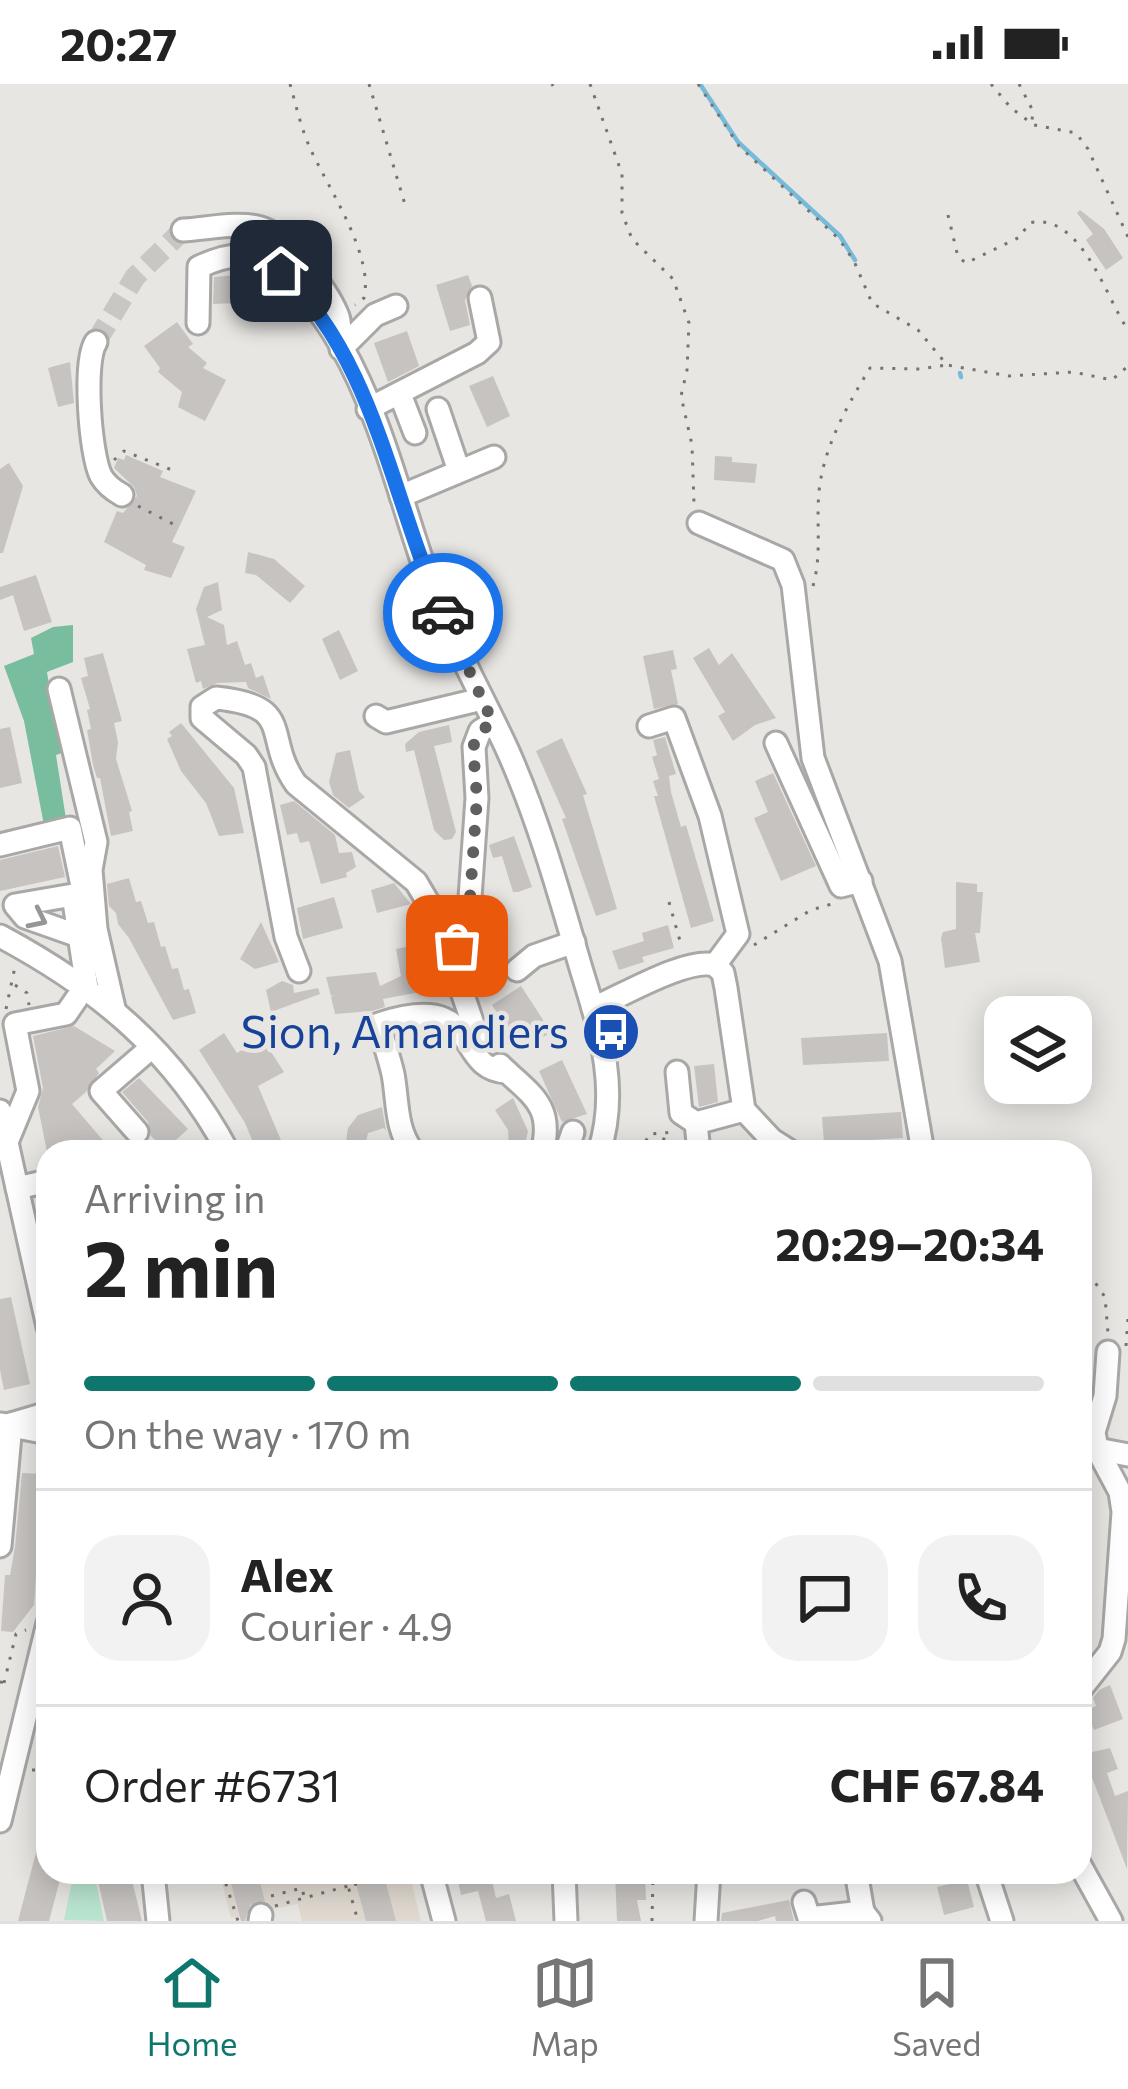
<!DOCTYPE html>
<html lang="en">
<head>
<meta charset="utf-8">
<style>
  :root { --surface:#fff; --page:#f2f2f2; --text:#222; --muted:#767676; --line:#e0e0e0; --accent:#0f766e }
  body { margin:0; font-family:Commissioner,sans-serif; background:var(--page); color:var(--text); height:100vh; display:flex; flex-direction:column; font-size:45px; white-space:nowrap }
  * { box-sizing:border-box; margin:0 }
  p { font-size:39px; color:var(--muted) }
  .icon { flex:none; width:66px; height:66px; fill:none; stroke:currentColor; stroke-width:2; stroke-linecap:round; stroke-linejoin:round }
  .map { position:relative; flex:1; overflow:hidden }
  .drawer { position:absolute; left:36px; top:1056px; width:1056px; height:744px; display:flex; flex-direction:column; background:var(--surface); border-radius:36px; box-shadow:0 6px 30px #0003 }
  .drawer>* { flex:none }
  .buttons { position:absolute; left:984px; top:912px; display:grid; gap:24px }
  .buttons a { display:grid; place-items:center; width:108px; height:108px; border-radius:24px; background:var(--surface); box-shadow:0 6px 30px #0003; font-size:60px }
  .pin { position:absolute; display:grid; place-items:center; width:102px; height:102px; color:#fff; margin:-51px; border-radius:24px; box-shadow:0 6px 18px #0006 }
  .courier { position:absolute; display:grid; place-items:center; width:120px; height:120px; margin:-60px; border:9px solid #1a73e8; border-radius:50%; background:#fff; color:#222; box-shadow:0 3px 15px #0007 }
  .summary em { font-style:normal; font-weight:700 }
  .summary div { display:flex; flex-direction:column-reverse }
  .summary { display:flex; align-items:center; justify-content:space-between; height:204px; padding:0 48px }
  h1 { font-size:78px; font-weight:700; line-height:90px }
  .bar { display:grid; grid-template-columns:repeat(4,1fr); gap:18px 12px; align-content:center; height:144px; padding:0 48px }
  .bar i { height:15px; border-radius:9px; background:var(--line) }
  .bar .active { background:var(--accent) }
  .bar p { grid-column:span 4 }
  .line { display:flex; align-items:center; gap:30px; padding:0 48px; border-top:3px solid var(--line) }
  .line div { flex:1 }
  .round { display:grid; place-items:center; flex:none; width:126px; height:126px; border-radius:36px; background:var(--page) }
  .status { display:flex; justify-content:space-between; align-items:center; height:84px; padding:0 60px; background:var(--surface); direction:ltr }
  .status svg { height:33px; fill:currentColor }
  .dock { display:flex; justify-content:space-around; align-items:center; height:168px; border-top:3px solid var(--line); background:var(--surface); font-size:33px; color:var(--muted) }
  .dock a { display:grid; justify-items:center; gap:6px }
  .dock .active { color:var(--accent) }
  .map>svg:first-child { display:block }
</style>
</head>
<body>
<div class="status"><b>20:27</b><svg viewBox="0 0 49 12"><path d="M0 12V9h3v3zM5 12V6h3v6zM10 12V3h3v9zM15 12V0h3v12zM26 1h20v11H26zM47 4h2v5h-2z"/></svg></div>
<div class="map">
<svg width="1128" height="1837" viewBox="0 0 1128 1837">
  <rect width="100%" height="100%" fill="#e8e6e3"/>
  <!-- built -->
  <path fill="#e0d9d0" d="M219 1788H409L421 1837H302L298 1820 231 1834Z"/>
  <!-- green -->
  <path fill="#b9e5cf" d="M74 1788H94L104 1837 64 1836Z"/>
  <!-- forest -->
  <path fill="#79bd9f" d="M73 541V578L47 588 54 631 71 666 56 671 66 735 44 741 24 637 4 582 34 570 31 554 53 543Z"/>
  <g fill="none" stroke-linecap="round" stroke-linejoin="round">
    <!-- stream -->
    <g stroke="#76bbda" stroke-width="4.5">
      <path d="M700 0 738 58 840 152 855 176"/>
      <path d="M960 289 961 293"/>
    </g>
  </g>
  <!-- building -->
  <g fill="#c6c3c1">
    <path d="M1080 126 1104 145 1123 174 1106 186 1086 156 1093 150 1077 129Z"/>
    <path d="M237 191 269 197 290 218 277 232 238 219 213 220 214 193Z"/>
    <path d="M468 191 472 202 465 216 470 241 450 247 436 201Z"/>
    <path d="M177 238 193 260 188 263 207 279 203 284 226 296 205 337 178 323 182 308 158 288 160 284 144 262Z"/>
    <path d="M407 247 419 282 388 298 374 259Z"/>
    <path d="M70 278 74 319 58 323 48 284Z"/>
    <path d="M493 292 510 332 487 343 469 302Z"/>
    <path d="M126 371 163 387 160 393 196 407 172 458 185 463 171 494 144 486 146 481 104 458 117 427 123 429 137 412 134 403 114 384 118 374 124 376Z"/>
    <path d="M715 372 732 373V378L757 380 755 399 714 396Z"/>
    <path d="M9 379 23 402 3 469H0V385Z"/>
    <path d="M248 468 274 475 305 502 290 519 256 491 245 489Z"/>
    <path d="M36 491 52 538 24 547 13 511 0 516V503Z"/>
    <path d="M218 498 222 526 207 533 224 541 227 561 237 557 245 581 251 579 256 594 263 591 271 615 248 604 246 598 217 599 203 605 201 597 196 599 187 565 205 561 196 525 204 503Z"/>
    <path d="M339 546 358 587 340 596 322 555Z"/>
    <path d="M709 564 719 581 732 569 776 634 755 641 733 657 718 632 725 628 693 574Z"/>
    <path d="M673 566 677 585 671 586 678 620 654 625 643 572Z"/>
    <path d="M103 569 122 637 114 639 118 658 116 675 132 727 129 728 133 747 111 752 100 694H97L93 681 87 646 91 645 87 626 90 625 81 594 88 592 84 574Z"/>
    <path d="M181 639 234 704 244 749 219 752 206 719 181 687 167 655 172 652 169 648Z"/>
    <path d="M449 641 452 658 434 662 456 748 452 755 444 756 434 746 414 666 406 668 405 660 419 648Z"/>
    <path d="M10 643 22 699 0 704V645Z"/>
    <path d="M665 653 676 690 669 692 671 708 681 743 686 741 714 837 691 844 654 712H658L653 697 659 695 652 673 657 671 653 656Z"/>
    <path d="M562 654 587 710 583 711 617 825 596 832 562 735 566 734 536 667Z"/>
    <path d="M350 666 359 707 365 713 349 724 333 711 329 698 336 669Z"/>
    <path d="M773 689 816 782 781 797 754 734 768 728 755 697Z"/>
    <path d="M294 717 335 751 339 769 352 768 356 783 346 789 347 793 321 800 309 757 300 759 297 749 287 751 280 721Z"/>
    <path d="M514 752 532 803 518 808H513L502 772 493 774 489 761Z"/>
    <path d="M58 762 65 793 0 807V776Z"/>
    <path d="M129 794 136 818 141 817 148 839 154 838 161 863 165 862 172 885 178 884 184 906 189 905 196 929 173 936 129 854 118 840 116 829 109 822 107 800Z"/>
    <path d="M956 798 977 800V808H983L980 849H975L980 878 945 884 941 854 943 848 956 845Z"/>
    <path d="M394 799 411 820 377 829 371 806Z"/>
    <path d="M334 813 343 844 303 855 297 824Z"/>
    <path d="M261 838 279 878 255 885 240 875Z"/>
    <path d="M492 840V844L503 843 505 877 502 885 485 889 482 843Z"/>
    <path d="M668 841 674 864 642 873 644 878 619 886 612 867 644 857 642 849Z"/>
    <path d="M430 858 440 885 432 887 436 905 383 915 385 923 372 927 335 930 331 913 334 911 331 912 326 893 376 888 380 902 401 892 396 865Z"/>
    <path d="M282 897 293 901 294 909 318 904 320 910 271 928 266 906Z"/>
    <path d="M521 902 551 948 522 967 492 921Z"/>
    <path d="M74 942 115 967 96 985 99 989 86 1008 72 1020 113 1068H47L38 1023 43 1004 33 952Z"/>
    <path d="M224 949 237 969 262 954 284 988 258 1002 286 1068H257L245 1039 199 966Z"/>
    <path d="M887 949 889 977 803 981 801 954Z"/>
    <path d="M562 976 587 1030 562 1038 539 987Z"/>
    <path d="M714 980 718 1018 699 1023 694 982Z"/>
    <path d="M139 994 188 1045 165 1066 151 1052 148 1038 122 1008Z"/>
    <path d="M513 1014 528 1047 526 1056 509 1064 508 1046 495 1026Z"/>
    <path d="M382 1023 386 1047 384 1044 368 1049 364 1067 345 1064 348 1044 358 1031Z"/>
    <path d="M901 1028 903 1054 824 1059 822 1033Z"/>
    <path d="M11 1213 30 1300 4 1306 0 1286V1215Z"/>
    <path d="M22 1389 43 1390 34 1521 13 1548 1 1547 5 1491H10L15 1463Z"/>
    <path d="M1110 1601 1123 1635 1094 1646 1086 1626 1096 1622 1093 1614 1099 1606Z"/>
    <path d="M1110 1664 1118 1685 1107 1689 1115 1712 1128 1707 1127 1785 1083 1670Z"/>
    <path d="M44 1738 48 1739V1788H62L49 1837H18Z"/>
    <path d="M96 1788H130L142 1837H107Z"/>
    <path d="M228 1788H257L265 1817 250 1821 245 1837H241Z"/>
    <path d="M353 1788H383L396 1837H366Z"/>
    <path d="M456 1788H490L496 1814 509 1810 516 1837H486L478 1807 461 1811Z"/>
    <path d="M615 1788H645L646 1816H637L641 1837H617Z"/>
    <path d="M967 1796 974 1823 944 1831 937 1803Z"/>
    <path d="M789 1816 794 1837H776L775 1832 758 1837H721L722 1829Z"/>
  </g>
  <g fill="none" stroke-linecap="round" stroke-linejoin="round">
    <!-- minor-tunnel -->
    <path stroke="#c9c7c4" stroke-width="21" stroke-dasharray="21 10" stroke-linecap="butt" d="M96 258 135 193 183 146"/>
    <!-- minor casing -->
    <g stroke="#aaa8a6" stroke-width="27">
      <g id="minor">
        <path d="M183 146C206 145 238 137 261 144 286 151 327 206 337 230 341 238 340 250 340 259"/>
        <path d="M198 239 199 183C230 168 256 166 283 189 369 261 395 408 433 508 454 562 483 613 507 665 538 734 559 809 580 881 599 944 620 1003 599 1068"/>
        <path d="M96 258C83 276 90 371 101 392 106 401 113 406 122 411"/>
        <path d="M341 265 375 231 396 222"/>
        <path d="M400 310 415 349"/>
        <path d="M368 325 477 269 489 258 480 214"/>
        <path d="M438 325 459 387"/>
        <path d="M401 412 494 373"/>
        <path d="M699 439 783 476 793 501 813 674 890 877 923 1068"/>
        <path d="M59 605 96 758 91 786 96 845 114 924"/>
        <path d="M376 632 386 638 482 615"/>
        <path d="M649 642 674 634 710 732 738 850 715 881"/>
        <path d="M776 659 841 802 861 797"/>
        <path d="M0 761 70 744 82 802"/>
        <path d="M460 842 458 896 477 952"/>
        <path d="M76 851 25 833 15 821 73 811 87 904"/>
        <path d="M0 852C99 905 174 967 228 1068"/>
        <path d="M715 881 723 889 726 904 744 1026 772 1056 791 1068"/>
        <path d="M517 886 534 872 574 858"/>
        <path d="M299 887 286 853 254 683 246 671 202 634V623L216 614C297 622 262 652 296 700L416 798 435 830 453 845 466 837 469 828 477 714 474 663 480 647 493 639"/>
        <path d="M593 924C622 912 687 873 715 881"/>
        <path d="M500 981C529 1010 555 1020 542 1068"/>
        <path d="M677 988 681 1029 696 1039"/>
        <path d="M0 1027 48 1243"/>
        <path d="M137 1048 101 1007 152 963"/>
        <path d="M7 1058 28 1007 15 940 66 930 77 914"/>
        <path d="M413 1068C395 1045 398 1016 393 990 389 973 383 956 379 940 485 905 452 986 507 988"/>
        <path d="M566 1068 573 1048"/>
        <path d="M699 1068 696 1039 744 1026"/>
        <path d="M17 1104 48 1097"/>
        <path d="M1 1340 48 1349"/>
        <path d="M11 1340 48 1329"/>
        <path d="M1097 1365 1128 1371"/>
        <path d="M0 1462 11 1340"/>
        <path d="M1080 1606 1110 1568 1114 1555 1123 1428 1120 1408 1097 1365 1094 1348 1105 1312 1108 1268"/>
        <path d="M0 1737 48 1539"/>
        <path d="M1080 1781 1111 1837"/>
        <path d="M153 1788 158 1837"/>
        <path d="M431 1788 444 1837"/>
        <path d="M564 1788 566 1837"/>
        <path d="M986 1788 1002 1837"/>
        <path d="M858 1799 863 1828"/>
        <path d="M804 1818 809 1834 863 1828 870 1837"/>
        <path d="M260 1837 261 1831"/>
        <path d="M706 1837 709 1788"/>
      </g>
    </g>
    <!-- path -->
    <g stroke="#767472" stroke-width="3" stroke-dasharray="3 9" stroke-linecap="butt">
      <path d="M290 0C296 21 301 44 310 64 328 104 374 171 364 214L355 221"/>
      <path d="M369 0 406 124"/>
      <path d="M552 0 553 2"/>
      <path d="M590 0 622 90V129L632 155 673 195 689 239 687 286 681 312 692 361 694 420"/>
      <path d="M698 0 739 62 839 155 854 177 872 219 918 246 947 281 1009 292 1073 288 1112 296 1128 282"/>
      <path d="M991 0 1011 24 1034 41 1076 49 1088 65 1128 153"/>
      <path d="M1019 0 1033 27 1032 36"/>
      <path d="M948 131 958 173 966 179 1020 153 1029 139C1081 127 1105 212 1128 246"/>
      <path d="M114 376 124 367 172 386"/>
      <path d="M138 422 175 441"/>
      <path d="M813 502C822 471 816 439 819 407 824 362 847 322 870 284L920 285 947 281"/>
      <path d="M669 818 682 864"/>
      <path d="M754 861 811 826 835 819"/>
      <path d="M15 901 27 909 29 921"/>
      <path d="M6 925 15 883"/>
      <path d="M641 1068 649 1050 677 1048"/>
      <path d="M660 1068 665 1051"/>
      <path d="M1080 1168 1081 1178 1105 1213 1108 1249"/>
      <path d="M1126 1262 1128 1234"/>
      <path d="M0 1598 8 1599"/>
      <path d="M4 1599 16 1550 26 1546"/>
      <path d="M32 1686H39L48 1670"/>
      <path d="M222 1788 238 1837"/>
      <path d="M357 1800 348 1802 358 1837"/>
      <path d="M271 1812 302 1804 304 1812"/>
      <path d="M275 1822 348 1802"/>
      <path d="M652 1837 653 1788"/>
    </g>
    <!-- minor -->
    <use href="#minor" stroke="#fff" stroke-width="21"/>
  </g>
  <!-- one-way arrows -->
  <defs><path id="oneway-chevron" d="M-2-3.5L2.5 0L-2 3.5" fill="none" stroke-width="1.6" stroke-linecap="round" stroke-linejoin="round" transform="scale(3)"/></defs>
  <use stroke="#979696" href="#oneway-chevron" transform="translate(38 835) rotate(26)"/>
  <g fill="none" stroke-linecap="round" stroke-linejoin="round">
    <!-- done -->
    <path stroke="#605f5d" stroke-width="12" stroke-dasharray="0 21.6" d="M443 529 493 639 480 647 473 663 477 714 469 828 460 842 457 862"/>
    <!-- route -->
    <path stroke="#1a73e8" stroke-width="15" d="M281 187C376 277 391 415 443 529"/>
  </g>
  <!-- icons -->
  <defs>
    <g id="bus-disc" transform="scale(3)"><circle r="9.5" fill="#1a4fb4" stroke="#e8e6e3"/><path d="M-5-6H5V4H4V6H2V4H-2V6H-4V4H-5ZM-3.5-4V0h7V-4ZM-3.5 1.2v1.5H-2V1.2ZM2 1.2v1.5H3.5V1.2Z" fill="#fff"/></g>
  </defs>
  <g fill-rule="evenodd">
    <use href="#bus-disc" x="611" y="948"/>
  </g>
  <g text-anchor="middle" stroke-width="9" stroke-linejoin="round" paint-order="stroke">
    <!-- transit labels -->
    <g font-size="45" fill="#164399" stroke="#e8e6e3" text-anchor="end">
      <text x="569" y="964">Sion, Amandiers</text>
    </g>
  </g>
</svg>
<div class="buttons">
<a><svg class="icon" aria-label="layers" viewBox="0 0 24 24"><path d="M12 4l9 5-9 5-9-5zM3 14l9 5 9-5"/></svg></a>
</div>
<div class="pin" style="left:457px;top:862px;background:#ea580c"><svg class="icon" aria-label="bag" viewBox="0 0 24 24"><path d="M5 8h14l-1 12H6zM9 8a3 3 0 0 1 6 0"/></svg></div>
<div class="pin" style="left:281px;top:187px;background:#1f2937"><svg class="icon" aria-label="home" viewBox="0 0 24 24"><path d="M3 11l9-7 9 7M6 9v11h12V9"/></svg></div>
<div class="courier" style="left:443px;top:529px"><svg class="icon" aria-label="car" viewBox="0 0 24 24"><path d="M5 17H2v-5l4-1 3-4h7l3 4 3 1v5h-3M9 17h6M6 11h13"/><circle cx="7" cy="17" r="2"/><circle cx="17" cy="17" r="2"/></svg></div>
<section class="drawer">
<div class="summary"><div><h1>2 min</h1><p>Arriving in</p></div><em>20:29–20:34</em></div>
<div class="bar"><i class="active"></i><i class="active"></i><i class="active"></i><i></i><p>On the way · 170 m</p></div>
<div class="line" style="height:216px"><a class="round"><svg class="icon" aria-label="person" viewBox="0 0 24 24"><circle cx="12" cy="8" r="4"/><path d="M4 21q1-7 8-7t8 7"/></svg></a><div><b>Alex</b><p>Courier · 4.9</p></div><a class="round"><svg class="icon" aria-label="chat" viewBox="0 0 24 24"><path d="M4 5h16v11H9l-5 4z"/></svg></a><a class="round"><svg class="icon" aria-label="phone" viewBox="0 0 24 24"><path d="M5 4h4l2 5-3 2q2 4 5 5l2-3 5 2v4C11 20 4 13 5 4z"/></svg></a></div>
<div class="line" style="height:156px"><div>Order #6731</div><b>CHF 67.84</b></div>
</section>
</div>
<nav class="dock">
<a class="active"><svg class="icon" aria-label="home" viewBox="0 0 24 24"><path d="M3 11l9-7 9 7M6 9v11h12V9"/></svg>Home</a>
<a><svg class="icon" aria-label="map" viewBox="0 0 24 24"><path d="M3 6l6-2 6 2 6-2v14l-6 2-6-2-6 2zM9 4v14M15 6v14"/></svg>Map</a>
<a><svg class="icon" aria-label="saved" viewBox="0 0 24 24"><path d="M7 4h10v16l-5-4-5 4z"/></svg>Saved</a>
</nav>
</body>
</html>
